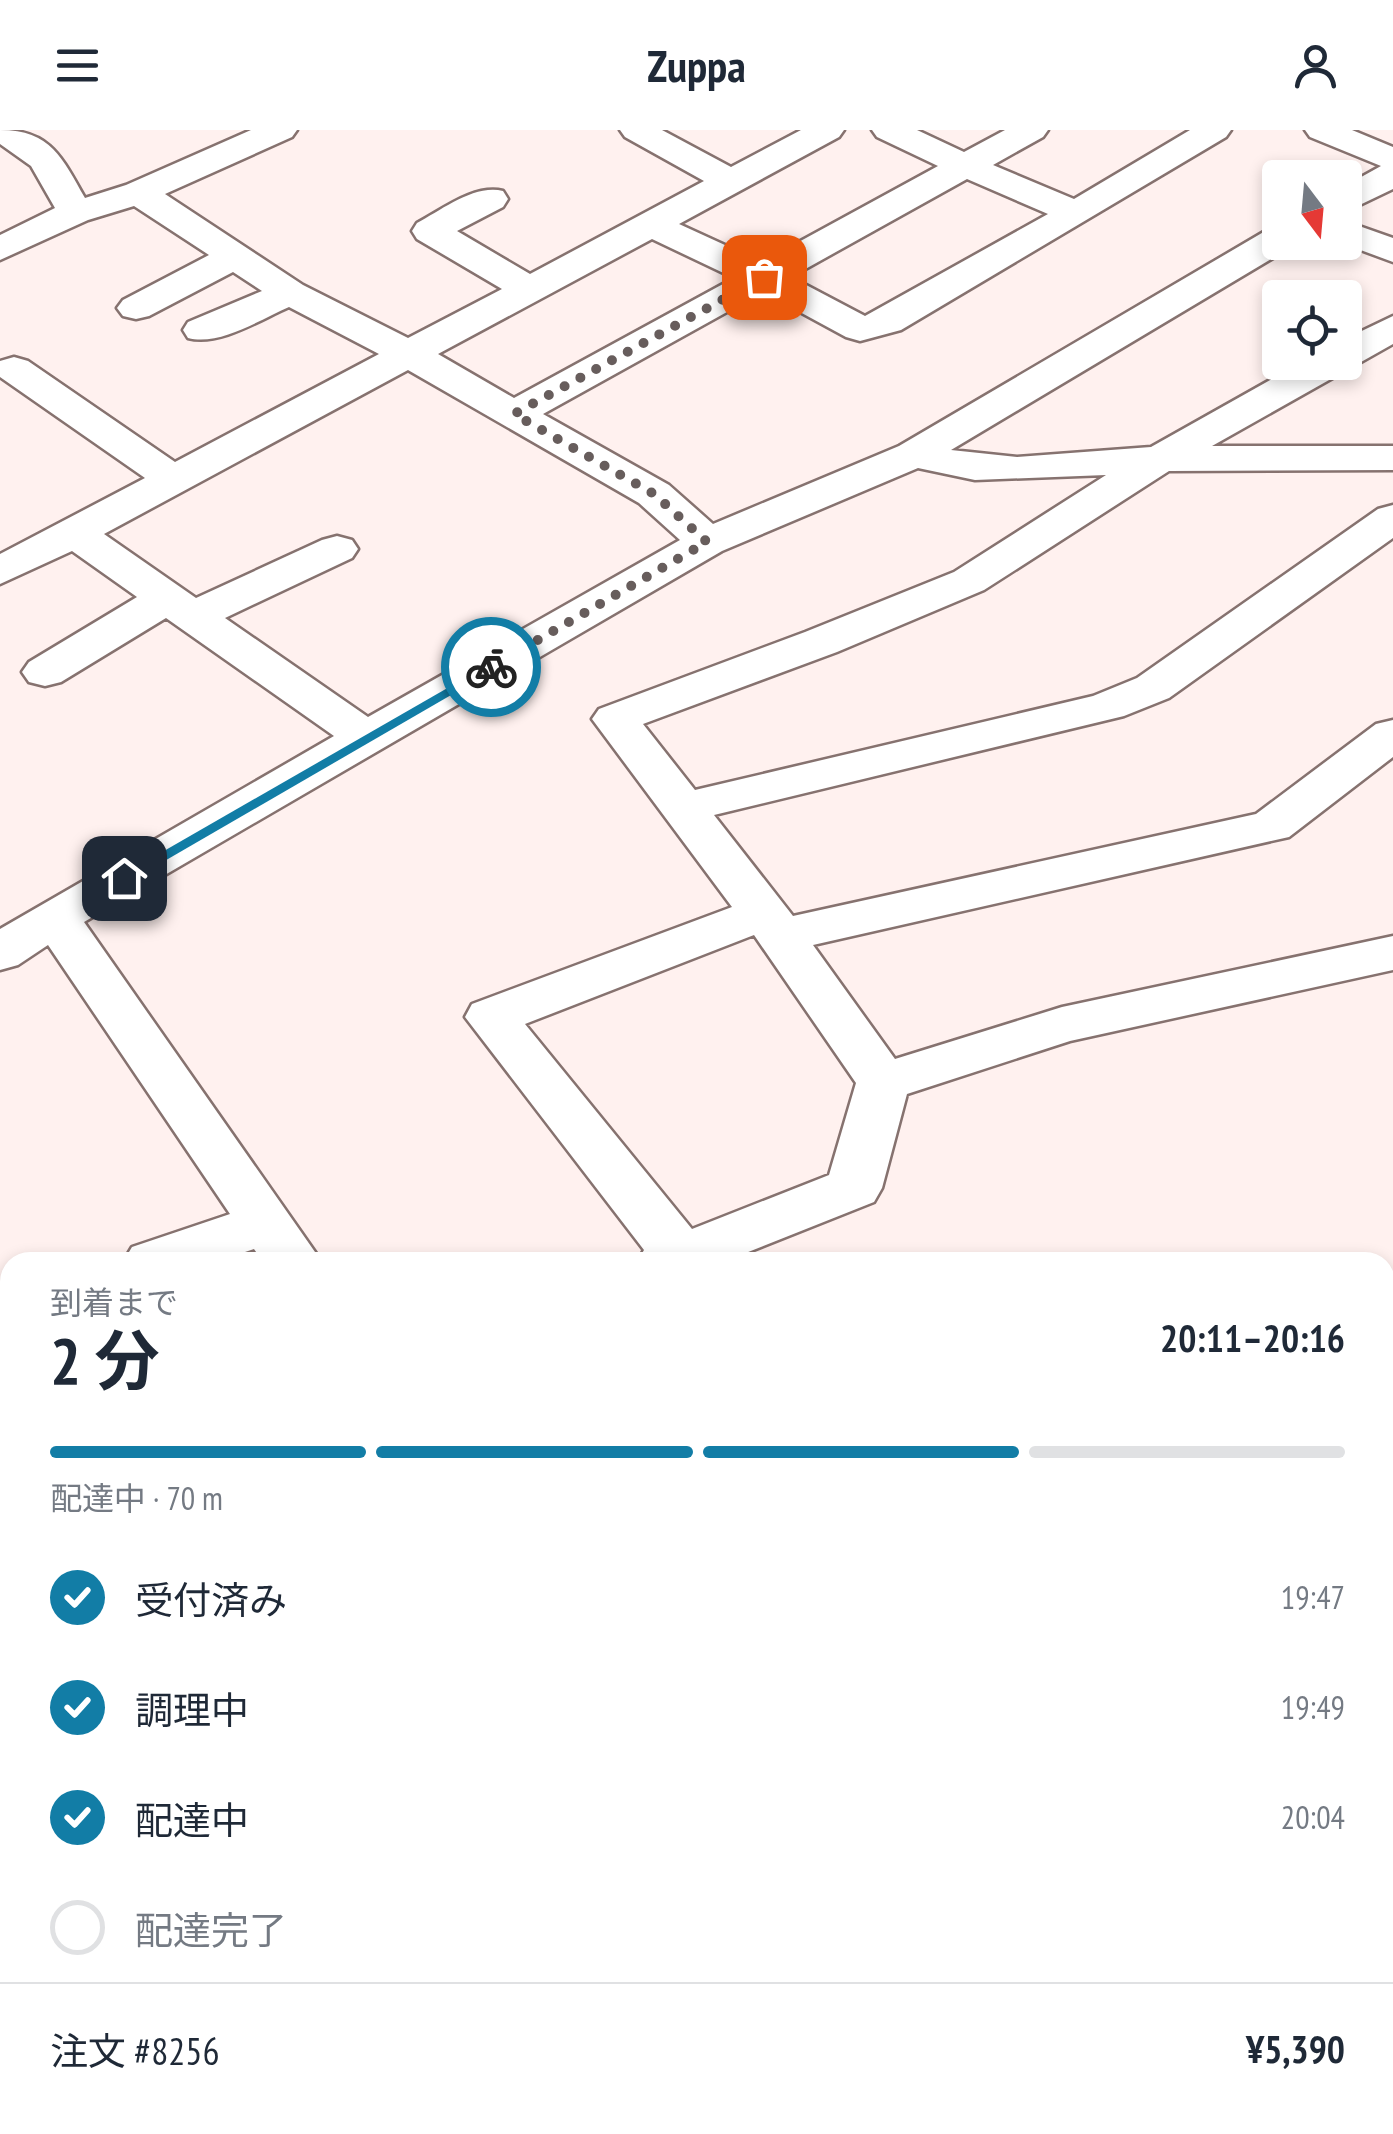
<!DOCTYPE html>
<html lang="ja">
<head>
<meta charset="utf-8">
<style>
  :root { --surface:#fff; --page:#f6f6f7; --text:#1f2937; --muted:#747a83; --line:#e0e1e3; --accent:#127da6 }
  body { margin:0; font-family:"PT Sans Narrow","Noto Sans JP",sans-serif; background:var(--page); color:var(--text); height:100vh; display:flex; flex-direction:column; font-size:38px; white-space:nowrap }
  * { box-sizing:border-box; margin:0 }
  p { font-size:32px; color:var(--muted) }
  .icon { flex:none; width:55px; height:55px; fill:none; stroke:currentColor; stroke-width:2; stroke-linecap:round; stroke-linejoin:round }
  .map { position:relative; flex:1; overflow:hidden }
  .sheet { position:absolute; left:0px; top:1122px; width:1395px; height:882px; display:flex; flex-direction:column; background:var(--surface); border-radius:30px 30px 0 0; box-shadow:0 5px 15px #0003 }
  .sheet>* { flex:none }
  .needle { width:65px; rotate:164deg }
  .buttons { position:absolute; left:1262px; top:30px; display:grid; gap:20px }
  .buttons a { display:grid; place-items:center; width:100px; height:100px; border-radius:10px; background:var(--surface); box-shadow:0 5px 15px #0003; font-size:50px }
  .pin { position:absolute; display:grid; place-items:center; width:85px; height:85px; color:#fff; margin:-42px; border-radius:20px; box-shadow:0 5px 15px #0006 }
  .courier { position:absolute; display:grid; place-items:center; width:100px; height:100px; margin:-50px; border:8px solid #127da6; border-radius:50%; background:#fff; color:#222; box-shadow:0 2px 12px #0007 }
  .head em { font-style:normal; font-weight:700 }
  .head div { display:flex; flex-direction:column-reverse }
  .head { display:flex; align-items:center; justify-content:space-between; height:170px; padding:0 50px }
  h1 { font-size:65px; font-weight:700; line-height:75px }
  .bar { display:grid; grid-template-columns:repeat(4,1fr); gap:15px 10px; align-content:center; height:120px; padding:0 50px }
  .bar i { height:12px; border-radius:8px; background:var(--line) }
  .bar .on { background:var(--accent) }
  .bar p { grid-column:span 4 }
  .line { display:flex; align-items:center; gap:25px; padding:0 50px; border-top:2px solid var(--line) }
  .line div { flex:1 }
  ol { padding:0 50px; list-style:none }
  li { display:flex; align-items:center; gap:30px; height:110px }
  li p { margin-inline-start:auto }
  li .icon { padding:10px; border-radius:50%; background:var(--accent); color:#fff; stroke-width:4 }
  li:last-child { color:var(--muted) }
  li i { width:55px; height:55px; border:5px solid var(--line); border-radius:50% }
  header { display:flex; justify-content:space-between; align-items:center; height:130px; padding:0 50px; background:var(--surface); font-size:45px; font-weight:700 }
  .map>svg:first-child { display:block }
</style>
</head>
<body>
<header><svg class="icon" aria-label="menu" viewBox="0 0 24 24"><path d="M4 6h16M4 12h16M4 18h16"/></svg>Zuppa<svg class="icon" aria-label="person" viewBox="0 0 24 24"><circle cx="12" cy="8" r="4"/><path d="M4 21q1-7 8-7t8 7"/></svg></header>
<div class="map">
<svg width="1393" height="2004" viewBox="0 0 1393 2004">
  <rect width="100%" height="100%" fill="#fff1ef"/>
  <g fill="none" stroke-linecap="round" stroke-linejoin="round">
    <!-- minor casing -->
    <g stroke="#86726f" stroke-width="5">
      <g id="minor">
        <path d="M0 0C51 0 62 28 85 68L126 55 251 0H297L292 7 165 64 303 155 408 208 502 159 417 109 412 101 417 93C442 80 474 54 503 61L508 69 503 77 457 101 530 144 704 51 625 7 620 0H662L731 37 801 0H844L839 7 679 94 762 132 938 36 877 7 872 0H917L964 22 1005 0H1048L1043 7 993 35 1074 69 1190 0H1231L1226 7 901 200 860 211 846 207 763 162 543 284 669 355 713 394 899 316 1267 100 1280 97V112H1295L1293 116 951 320 1017 327 1151 317 1302 232H1345V209L1393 186V214L1212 316H1393V340L1169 341 984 460 837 522 643 594 695 660 1093 566 1137 548 1378 379 1393 375V408L1169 568 1124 586 714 685 793 786 1256 684 1376 594 1393 590V627L1289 707 813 815 895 929 1062 877 1393 806V840L1070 911 907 964 882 1058 874 1072 723 1132H637L644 1120 465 887 472 874 732 777 592 589 599 579 805 502 954 442 1106 345 975 350 918 338 722 421 84 792 322 1132H263L254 1119 215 1132H123L132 1117 230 1084 48 815 18 835 0 840V799L334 606 166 488 61 552 45 556 29 552 22 542 29 532 137 467 72 421 0 454V424L145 348 0 247V231L14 227 28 231 175 332 379 224 289 177C259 190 220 216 188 208L183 200 188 192 262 161 233 142 149 186 136 189 123 186 117 178 123 170 209 125 134 76 88 90 0 130V105L55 78 31 36 0 14ZM967 49 1048 84 865 186 791 147ZM652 109 734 148 514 268 438 224ZM408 240 639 373 680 410 368 587 225 488 352 428 358 419 352 410 337 406 322 410 196 468 104 404ZM754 805 856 953 829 1045 692 1099 525 894Z"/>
        <path d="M1305 0H1352L1393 17V59L1345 82V56L1381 36 1310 7Z"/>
        <path d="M1345 91 1393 108V132L1339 112H1345Z"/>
        <path d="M10 1159V1204L0 1207V1162Z"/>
        <path d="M1393 1316V1367L1385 1370V1319Z"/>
        <path d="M10 1360V1410L0 1413V1363Z"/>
        <path d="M1385 1925 1393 1928V2004L1365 1995H1385Z"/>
        <path d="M392 1995H468L472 2004H396Z"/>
        <path d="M854 1995H932L936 2004H858Z"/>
      </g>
    </g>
    <!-- minor -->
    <use href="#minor" fill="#fff" fill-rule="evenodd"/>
  </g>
  <!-- route -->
  <path fill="#127da6" d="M491 533 498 537 496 539 130 751 117 748Z"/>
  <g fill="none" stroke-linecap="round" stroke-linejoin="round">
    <!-- done -->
    <path stroke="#675d5c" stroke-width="10" stroke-dasharray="0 18" d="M491 537 707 412 654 364 514 284 764 147"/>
  </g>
</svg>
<div class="buttons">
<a><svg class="needle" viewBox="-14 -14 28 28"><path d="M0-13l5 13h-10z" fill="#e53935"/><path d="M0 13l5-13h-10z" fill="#747a83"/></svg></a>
<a><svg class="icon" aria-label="locate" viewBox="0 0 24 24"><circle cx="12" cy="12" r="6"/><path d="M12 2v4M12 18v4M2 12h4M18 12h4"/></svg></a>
</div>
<div class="pin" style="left:764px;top:147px;background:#ea580c"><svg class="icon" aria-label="bag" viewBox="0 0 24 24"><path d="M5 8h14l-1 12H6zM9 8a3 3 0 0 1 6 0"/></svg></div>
<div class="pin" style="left:124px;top:748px;background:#1f2937"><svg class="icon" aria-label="home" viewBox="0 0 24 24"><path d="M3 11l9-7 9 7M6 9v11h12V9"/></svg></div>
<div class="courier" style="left:491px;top:537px"><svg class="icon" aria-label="bike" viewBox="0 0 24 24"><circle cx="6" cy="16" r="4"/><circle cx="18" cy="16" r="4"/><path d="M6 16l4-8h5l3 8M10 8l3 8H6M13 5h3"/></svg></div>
<section class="sheet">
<div class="head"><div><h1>2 分</h1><p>到着まで</p></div><em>20:11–20:16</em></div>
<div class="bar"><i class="on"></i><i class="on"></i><i class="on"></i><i></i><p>配達中 · 70 m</p></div>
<ol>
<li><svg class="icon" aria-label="check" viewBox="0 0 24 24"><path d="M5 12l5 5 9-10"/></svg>受付済み<p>19:47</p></li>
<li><svg class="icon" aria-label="check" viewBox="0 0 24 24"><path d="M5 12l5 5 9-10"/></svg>調理中<p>19:49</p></li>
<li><svg class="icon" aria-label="check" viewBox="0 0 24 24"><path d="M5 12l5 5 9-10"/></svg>配達中<p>20:04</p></li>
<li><i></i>配達完了</li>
</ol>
<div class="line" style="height:130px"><div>注文 #8256</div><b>¥5,390</b></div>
</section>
</div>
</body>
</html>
